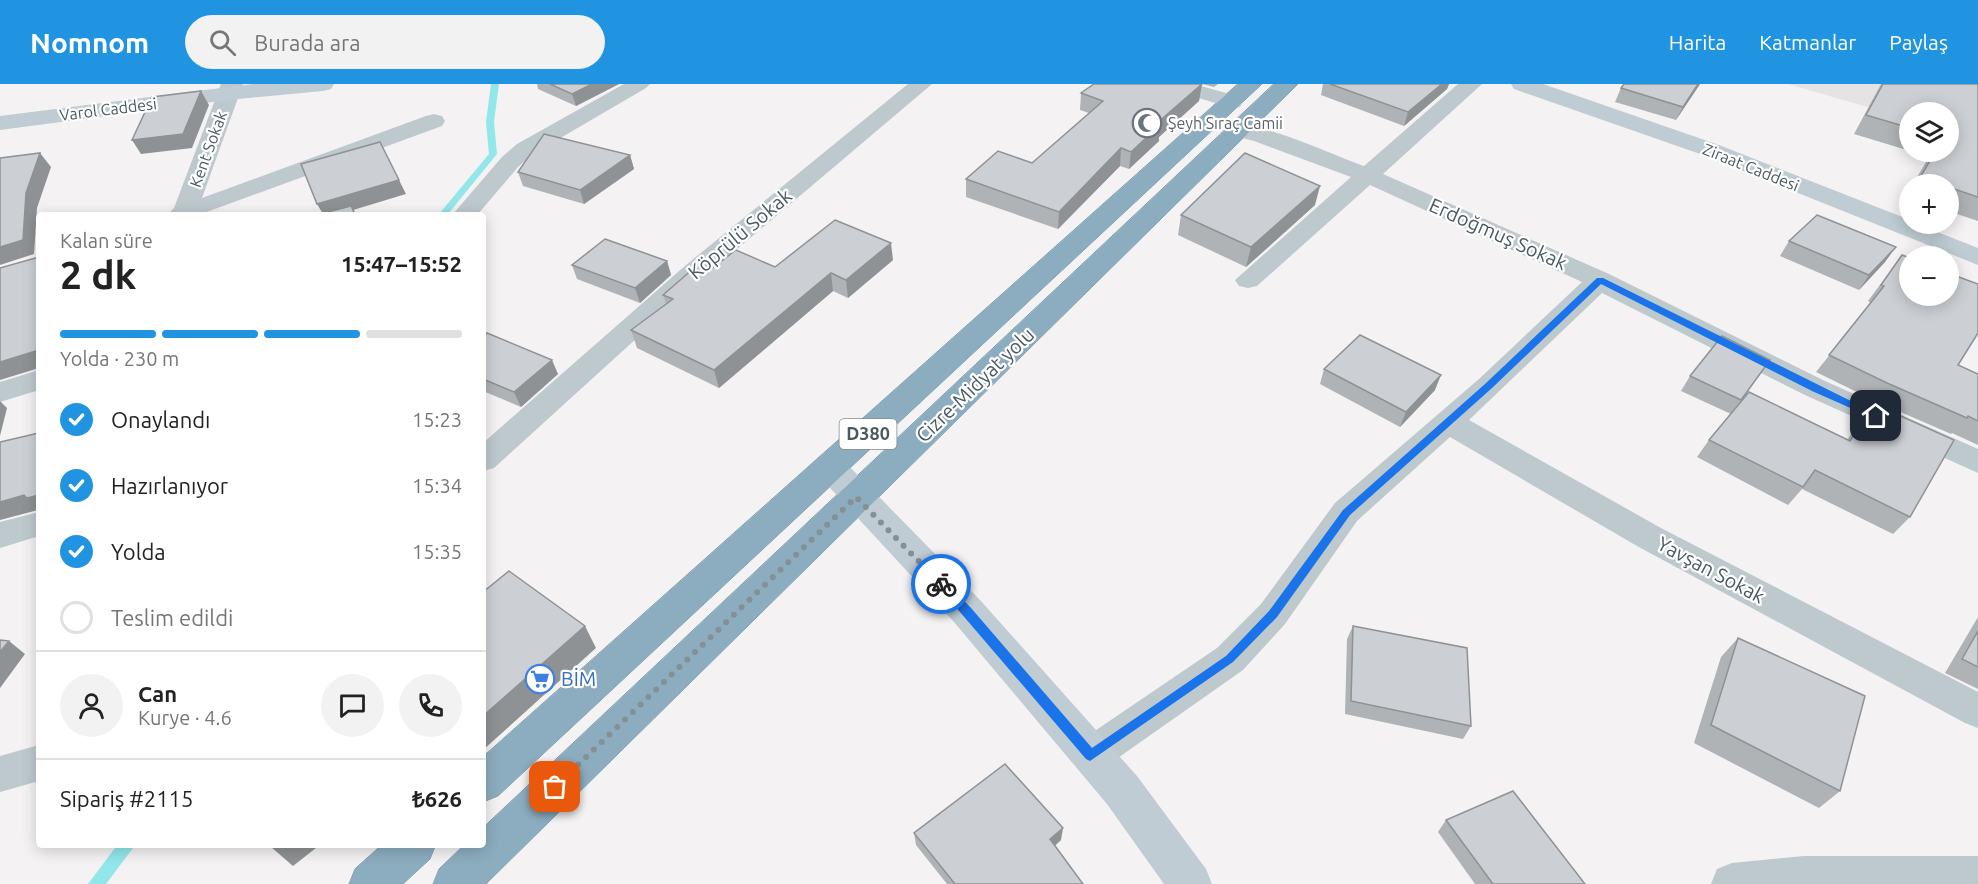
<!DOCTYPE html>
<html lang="tr">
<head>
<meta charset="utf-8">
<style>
  :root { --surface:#fff; --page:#f2f2f2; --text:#222; --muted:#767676; --line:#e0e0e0; --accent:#2094e1 }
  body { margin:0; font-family:Ubuntu,sans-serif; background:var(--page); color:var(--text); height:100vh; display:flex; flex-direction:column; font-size:22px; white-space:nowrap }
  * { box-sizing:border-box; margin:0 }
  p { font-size:20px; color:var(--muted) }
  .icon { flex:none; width:33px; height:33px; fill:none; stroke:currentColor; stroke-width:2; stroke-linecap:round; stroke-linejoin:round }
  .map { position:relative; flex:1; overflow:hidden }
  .drawer { position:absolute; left:36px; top:128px; width:450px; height:636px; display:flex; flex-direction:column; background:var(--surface); border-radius:6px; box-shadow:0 3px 15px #0003 }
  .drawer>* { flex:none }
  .buttons { position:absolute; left:1899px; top:18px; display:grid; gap:12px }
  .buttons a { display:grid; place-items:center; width:60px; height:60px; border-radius:50%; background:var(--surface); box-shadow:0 3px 15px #0003; font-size:30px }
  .pin { position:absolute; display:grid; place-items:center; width:51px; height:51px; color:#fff; margin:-26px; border-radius:12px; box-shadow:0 3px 9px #0006 }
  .courier { position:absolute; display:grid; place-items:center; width:60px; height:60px; margin:-30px; border:4px solid #1a73e8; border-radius:50%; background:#fff; color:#222; box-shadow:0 2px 8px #0007 }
  .overview em { font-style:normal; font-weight:700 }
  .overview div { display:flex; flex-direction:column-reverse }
  .overview { display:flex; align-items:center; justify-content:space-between; height:102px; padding:0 24px }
  h1 { font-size:39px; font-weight:700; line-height:45px }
  .bar { display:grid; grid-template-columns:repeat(4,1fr); gap:9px 6px; align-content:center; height:72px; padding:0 24px }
  .bar i { height:8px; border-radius:4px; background:var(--line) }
  .bar .current { background:var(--accent) }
  .bar p { grid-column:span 4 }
  .line { display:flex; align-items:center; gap:15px; padding:0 24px; border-top:2px solid var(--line) }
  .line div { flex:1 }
  .round { display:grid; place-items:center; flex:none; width:63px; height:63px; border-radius:32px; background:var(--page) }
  ol { padding:0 24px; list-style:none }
  li { display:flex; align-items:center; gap:18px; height:66px }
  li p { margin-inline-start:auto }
  li .icon { padding:6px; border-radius:50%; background:var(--accent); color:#fff; stroke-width:4 }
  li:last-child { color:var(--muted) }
  li i { width:33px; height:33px; border:3px solid var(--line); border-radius:50% }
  header { display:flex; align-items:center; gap:36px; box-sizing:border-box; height:84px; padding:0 30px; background:var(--accent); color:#fff }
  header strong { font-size:28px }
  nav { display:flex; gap:33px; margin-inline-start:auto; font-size:21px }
  .search { width:420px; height:54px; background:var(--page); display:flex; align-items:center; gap:15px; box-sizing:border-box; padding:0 21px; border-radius:33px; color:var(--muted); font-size:22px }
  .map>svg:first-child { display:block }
</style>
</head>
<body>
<header>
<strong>Nomnom</strong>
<div class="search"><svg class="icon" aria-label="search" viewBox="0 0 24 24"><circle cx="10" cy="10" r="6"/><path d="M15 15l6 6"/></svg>Burada ara</div>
<nav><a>Harita</a><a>Katmanlar</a><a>Paylaş</a></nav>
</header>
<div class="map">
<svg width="1978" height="800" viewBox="0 0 1978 800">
  <rect width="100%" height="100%" fill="#f4f2f3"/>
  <!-- education -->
  <path fill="#e5e3e4" d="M1788 0H1978L1948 28H1910L1909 35Z"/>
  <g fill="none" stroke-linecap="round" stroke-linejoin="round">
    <!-- stream -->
    <g fill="#92e7ea" fill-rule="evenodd">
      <path d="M491 0H499L494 38 497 70 448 130H439L489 70 486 38Z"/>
      <path d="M118 760H136L106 800H88Z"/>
    </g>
    <!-- highway casing -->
    <g stroke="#7798aa" stroke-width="1">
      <g id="highway">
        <path d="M1238 0H1262L498 712 483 718V673Z"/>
        <path d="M1274 0H1298L486 800H433L439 785 465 760H483V744Z"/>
        <path d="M383 760H436L430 775 403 800H349L355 785Z"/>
      </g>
    </g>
    <!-- street -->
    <g fill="#bec9ce" fill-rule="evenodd">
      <path d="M221 0H243L202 114 426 32 434 30 442 32 445 37 442 42 201 130H168L174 124Z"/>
      <path d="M624 0H650L646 4 533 70 518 83 478 130H453L502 73 517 60Z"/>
      <path d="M908 0H932L704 193 494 384 483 387V359L686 181Z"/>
      <path d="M1161 0H1194L1240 13 1243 18 1240 23 1232 24 1165 4Z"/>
      <path d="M1458 0H1482L1383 90 1609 190 1825 297 1978 365V389L1805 311 1602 209 1469 336 1661 444 1978 608V644L1965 639 1637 462 1450 353 1357 437 1285 540 1243 586 1105 683 1091 689 1077 683 1072 671 1077 659 1217 564 1261 520 1335 419 1479 295 1582 198 1370 101 1257 202 1248 204 1239 202 1235 196 1351 93 1254 57 1231 51 1228 46 1231 41C1256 35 1336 72 1364 82Z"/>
      <path d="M39 286V306L0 318V298Z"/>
      <path d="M39 428V452L0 464V438Z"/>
      <path d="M39 661V697L0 708V672Z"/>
      <path d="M1804 772H1978V800H1711L1717 785 1732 779Z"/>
    </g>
    <!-- secondary -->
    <g fill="#bfccd3" fill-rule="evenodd">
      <path d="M253 0H334L331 5 323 7 228 16 0 46V32Z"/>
      <path d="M1511 0H1543L1719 61 1910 136V140H1917L1978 164V181L1703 71 1514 5Z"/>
      <path d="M831 372 843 376 980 516 1137 692 1206 785 1212 800H1164L1107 720 954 538 819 392 815 384 819 376Z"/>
    </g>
    <!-- highway -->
    <use href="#highway" fill="#8cadbf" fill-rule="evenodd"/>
  </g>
  <!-- wall -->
  <g fill="#afb3b6">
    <path d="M537 0H619L576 22 538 5Z"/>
    <path d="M1202 0 1199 17 1159 53V57L1129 85 1120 82 1058 145 966 113V95L1032 79 1089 29 1080 26 1081 9Z"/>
    <path d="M1202 0H1218L1214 3Z"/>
    <path d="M1323 0H1449L1447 5 1404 42 1321 11Z"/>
    <path d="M1700 0 1676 36 1615 18 1621 4Z"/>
    <path d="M1881 0H1978V137L1948 127V100H1913L1929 73 1913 68H1948V28H1910V67L1854 50Z"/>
    <path d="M630 71 634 85 584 120 523 102 518 88Z"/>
    <path d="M1315 121 1246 183 1178 151 1181 131Z"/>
    <path d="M1789 157 1885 178 1859 206 1780 172Z"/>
    <path d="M1902 171 1958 281 1978 290V361L1952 349 1951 350 1873 316 1816 288 1871 219 1868 217Z"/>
    <path d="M893 176 848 214 833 207 719 304 637 264 631 246 666 220 663 211 707 188Z"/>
    <path d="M667 177 671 191 640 219 577 195 572 181Z"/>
    <path d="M483 253 558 290 521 323 483 307Z"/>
    <path d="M1770 276 1734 327 1847 356 1859 338 1874 320 1910 433 1893 450 1802 405 1788 421 1697 373 1709 356 1731 330 1681 307 1690 292Z"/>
    <path d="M1324 285 1435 306 1400 343 1320 300Z"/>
    <path d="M1978 533V605L1945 589Z"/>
    <path d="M1353 542 1471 642 1463 655 1345 630 1347 555Z"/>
    <path d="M1738 554 1840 707 1819 724 1694 659 1721 573Z"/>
    <path d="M1446 736 1585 800H1475L1438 748Z"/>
    <path d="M914 749 1061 756 1055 762 1083 800H947L916 761Z"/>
  </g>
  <!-- shaded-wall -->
  <g fill="#8f9294">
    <path d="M592 0H619L576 22 572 10Z"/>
    <path d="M1202 0 1199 17 1159 53V57L1129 85 1131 68 1157 39Z"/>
    <path d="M1442 0H1449L1447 5 1404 42 1408 28Z"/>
    <path d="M1698 0H1700L1676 36 1683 23Z"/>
    <path d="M201 7 209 21 192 64 141 70 132 56Z"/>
    <path d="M1121 64 1120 82 1058 145 1059 128Z"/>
    <path d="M40 69 51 83 37 124 34 170 0 181V163L26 109Z"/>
    <path d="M630 71 634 85 584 120 580 106Z"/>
    <path d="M399 96 406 110 353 126 356 130H323L317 120Z"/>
    <path d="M1320 102 1315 121 1246 183 1251 163Z"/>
    <path d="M891 159 893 176 848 214 846 196Z"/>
    <path d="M1896 163 1885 178 1859 206 1869 191Z"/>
    <path d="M667 177 671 191 640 219 635 204Z"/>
    <path d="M831 189 833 207 719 304 714 286Z"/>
    <path d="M39 266V284L0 296V278Z"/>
    <path d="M552 276 558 290 521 323 514 308Z"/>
    <path d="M1441 291 1435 306 1400 343 1406 328Z"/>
    <path d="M0 317 7 324 0 352Z"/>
    <path d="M24 411H39V426H38L0 436V418Z"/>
    <path d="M585 542 596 564 483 666V632Z"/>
    <path d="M9 557 25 570 0 604V568Z"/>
    <path d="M1063 744 1061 756 1048 767 1050 755Z"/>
    <path d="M274 760H321L293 782 271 763Z"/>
  </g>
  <!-- building -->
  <g fill="#ccd0d4" stroke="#8f9294" stroke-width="1.5">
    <path d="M550 0H592L572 10Z"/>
    <path d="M1094 0H1202L1157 39 1161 40 1131 68 1121 64 1059 128 966 95 998 67 1032 79 1103 17 1081 9Z"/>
    <path d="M1330 0H1442L1408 28Z"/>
    <path d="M1624 0H1698L1683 23 1621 4Z"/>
    <path d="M1883 0H1978V113L1948 103V100H1941L1920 94 1935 68H1948V28H1910V44L1866 31Z"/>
    <path d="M201 7 183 50 132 56 152 13Z"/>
    <path d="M544 50 630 71 580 106 518 88Z"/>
    <path d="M380 58 399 96 317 120 301 80Z"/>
    <path d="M40 69 26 109 23 156 0 163V74Z"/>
    <path d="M1245 69 1320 102 1251 163 1181 131Z"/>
    <path d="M351 122 355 130H320Z"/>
    <path d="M1817 131 1896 163 1869 191 1789 157Z"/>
    <path d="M835 136 891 159 846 196 831 189 714 286 631 246 673 215 663 211 694 184 707 188 736 166 775 183Z"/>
    <path d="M605 155 667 177 635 204 572 181Z"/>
    <path d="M1902 171 1910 174V212H1948V189L1978 200V249L1958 281 1978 290V337L1968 332 1967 334 1887 299 1829 271 1884 202 1881 201Z"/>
    <path d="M39 173V266L0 278V184Z"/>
    <path d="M487 249 552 276 514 308 483 295V253Z"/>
    <path d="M1360 251 1441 291 1406 328 1324 285Z"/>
    <path d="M1722 252 1770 276 1741 316 1690 292Z"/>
    <path d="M1749 308 1850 357 1874 320 1954 356 1910 433 1815 386 1803 403 1709 356Z"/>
    <path d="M39 349V411L27 414 24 411 0 418V358Z"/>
    <path d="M509 487 585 542 483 632V508Z"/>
    <path d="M1353 542 1467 564 1471 642 1351 617Z"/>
    <path d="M1978 547V583L1962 575Z"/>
    <path d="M1738 554 1865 612 1840 707 1711 641Z"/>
    <path d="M0 556 9 557 0 568Z"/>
    <path d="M1005 680 1063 744 1050 755 1083 800H955L914 749Z"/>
    <path d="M1513 707 1585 800H1493L1446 736Z"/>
  </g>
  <!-- route -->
  <path fill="#1a73e8" d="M1597 194H1603L1881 332 1876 335 1873 334 1812 307 1601 200 1492 304 1350 431 1277 533 1233 578 1090 677 1086 675 936 500 937 497H945L971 524 1092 664 1226 572 1269 527 1343 426 1485 300Z"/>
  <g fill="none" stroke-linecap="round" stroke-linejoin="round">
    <!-- done -->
    <path stroke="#868f93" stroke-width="6" stroke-dasharray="0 10.8" d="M555 703 856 413 941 500"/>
  </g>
  <!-- icons -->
  <defs>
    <g id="mosque-ring" transform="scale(1.5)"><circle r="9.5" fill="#fff" stroke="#6b7280" stroke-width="1.5"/><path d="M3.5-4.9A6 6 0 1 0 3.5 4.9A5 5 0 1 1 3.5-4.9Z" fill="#6b7280"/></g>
    <g id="supermarket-ring" transform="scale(1.5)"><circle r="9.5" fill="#fff" stroke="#3f7fe0" stroke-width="1.5"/><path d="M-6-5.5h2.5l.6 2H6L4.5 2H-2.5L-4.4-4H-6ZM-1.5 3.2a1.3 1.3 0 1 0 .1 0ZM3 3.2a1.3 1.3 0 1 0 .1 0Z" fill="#3f7fe0"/></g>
  </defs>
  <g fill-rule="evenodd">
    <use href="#mosque-ring" x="1147" y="39"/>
    <use href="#supermarket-ring" x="540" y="595"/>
  </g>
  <g text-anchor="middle" stroke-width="4.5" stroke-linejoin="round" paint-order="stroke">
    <!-- far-street labels -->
    <g font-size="16" fill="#4a595f" stroke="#fff">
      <text transform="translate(108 25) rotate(-7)" y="6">Varol Caddesi</text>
      <text transform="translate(208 65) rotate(-70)" y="6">Kent Sokak</text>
      <text transform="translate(1751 83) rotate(22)" y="6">Ziraat Caddesi</text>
    </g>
    <!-- far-worship labels -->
    <g font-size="16" fill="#5b616d" stroke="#fff" text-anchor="start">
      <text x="1168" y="45">Şeyh Sıraç Camii</text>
    </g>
    <!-- shield labels -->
    <rect fill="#fff" stroke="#808b8f" stroke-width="1.5" x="839.5" y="335" width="57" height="30" rx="4.5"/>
    <g font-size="18" font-weight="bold" fill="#4a595f">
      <text x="868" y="356">D380</text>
    </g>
    <!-- street labels -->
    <g font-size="20" fill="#4a595f" stroke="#fff">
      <text transform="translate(740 150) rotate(-40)" y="7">Köprülü Sokak</text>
      <text transform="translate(1498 150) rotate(24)" y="7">Erdoğmuş Sokak</text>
      <text transform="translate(975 301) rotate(-44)" y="7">Cizre-Midyat yolu</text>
      <text transform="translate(1711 486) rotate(28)" y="7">Yavşan Sokak</text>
    </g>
    <!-- shop labels -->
    <g font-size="20" fill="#366cbe" stroke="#fff" text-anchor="start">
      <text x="561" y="602">BİM</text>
    </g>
  </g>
</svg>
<div class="buttons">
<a><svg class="icon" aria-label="layers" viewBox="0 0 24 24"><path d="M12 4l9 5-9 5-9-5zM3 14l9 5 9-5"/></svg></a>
<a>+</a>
<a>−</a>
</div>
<div class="pin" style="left:555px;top:703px;background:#ea580c"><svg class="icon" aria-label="bag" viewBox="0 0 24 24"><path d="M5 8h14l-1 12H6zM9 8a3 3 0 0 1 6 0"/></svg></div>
<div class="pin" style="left:1876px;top:332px;background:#1f2937"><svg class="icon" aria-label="home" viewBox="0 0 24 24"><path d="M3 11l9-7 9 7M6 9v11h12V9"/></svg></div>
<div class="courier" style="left:941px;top:500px"><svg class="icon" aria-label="bike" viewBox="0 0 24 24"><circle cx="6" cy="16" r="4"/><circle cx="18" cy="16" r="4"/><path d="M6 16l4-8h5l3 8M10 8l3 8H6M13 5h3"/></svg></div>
<section class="drawer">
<div class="overview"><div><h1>2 dk</h1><p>Kalan süre</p></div><em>15:47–15:52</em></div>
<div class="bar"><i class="current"></i><i class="current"></i><i class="current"></i><i></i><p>Yolda · 230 m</p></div>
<ol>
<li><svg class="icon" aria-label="check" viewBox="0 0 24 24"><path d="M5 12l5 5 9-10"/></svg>Onaylandı<p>15:23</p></li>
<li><svg class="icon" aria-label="check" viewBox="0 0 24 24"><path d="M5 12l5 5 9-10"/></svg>Hazırlanıyor<p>15:34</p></li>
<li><svg class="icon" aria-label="check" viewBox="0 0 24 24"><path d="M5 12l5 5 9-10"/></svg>Yolda<p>15:35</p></li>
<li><i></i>Teslim edildi</li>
</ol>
<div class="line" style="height:108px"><a class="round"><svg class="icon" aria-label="person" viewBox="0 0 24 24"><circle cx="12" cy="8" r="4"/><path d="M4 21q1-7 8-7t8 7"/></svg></a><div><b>Can</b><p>Kurye · 4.6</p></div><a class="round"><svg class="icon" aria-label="chat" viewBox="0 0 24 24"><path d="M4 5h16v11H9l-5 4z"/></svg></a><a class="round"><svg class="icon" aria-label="phone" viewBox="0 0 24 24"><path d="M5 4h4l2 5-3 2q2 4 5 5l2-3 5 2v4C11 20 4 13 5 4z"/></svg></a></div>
<div class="line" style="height:78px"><div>Sipariş #2115</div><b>₺626</b></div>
</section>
</div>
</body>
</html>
